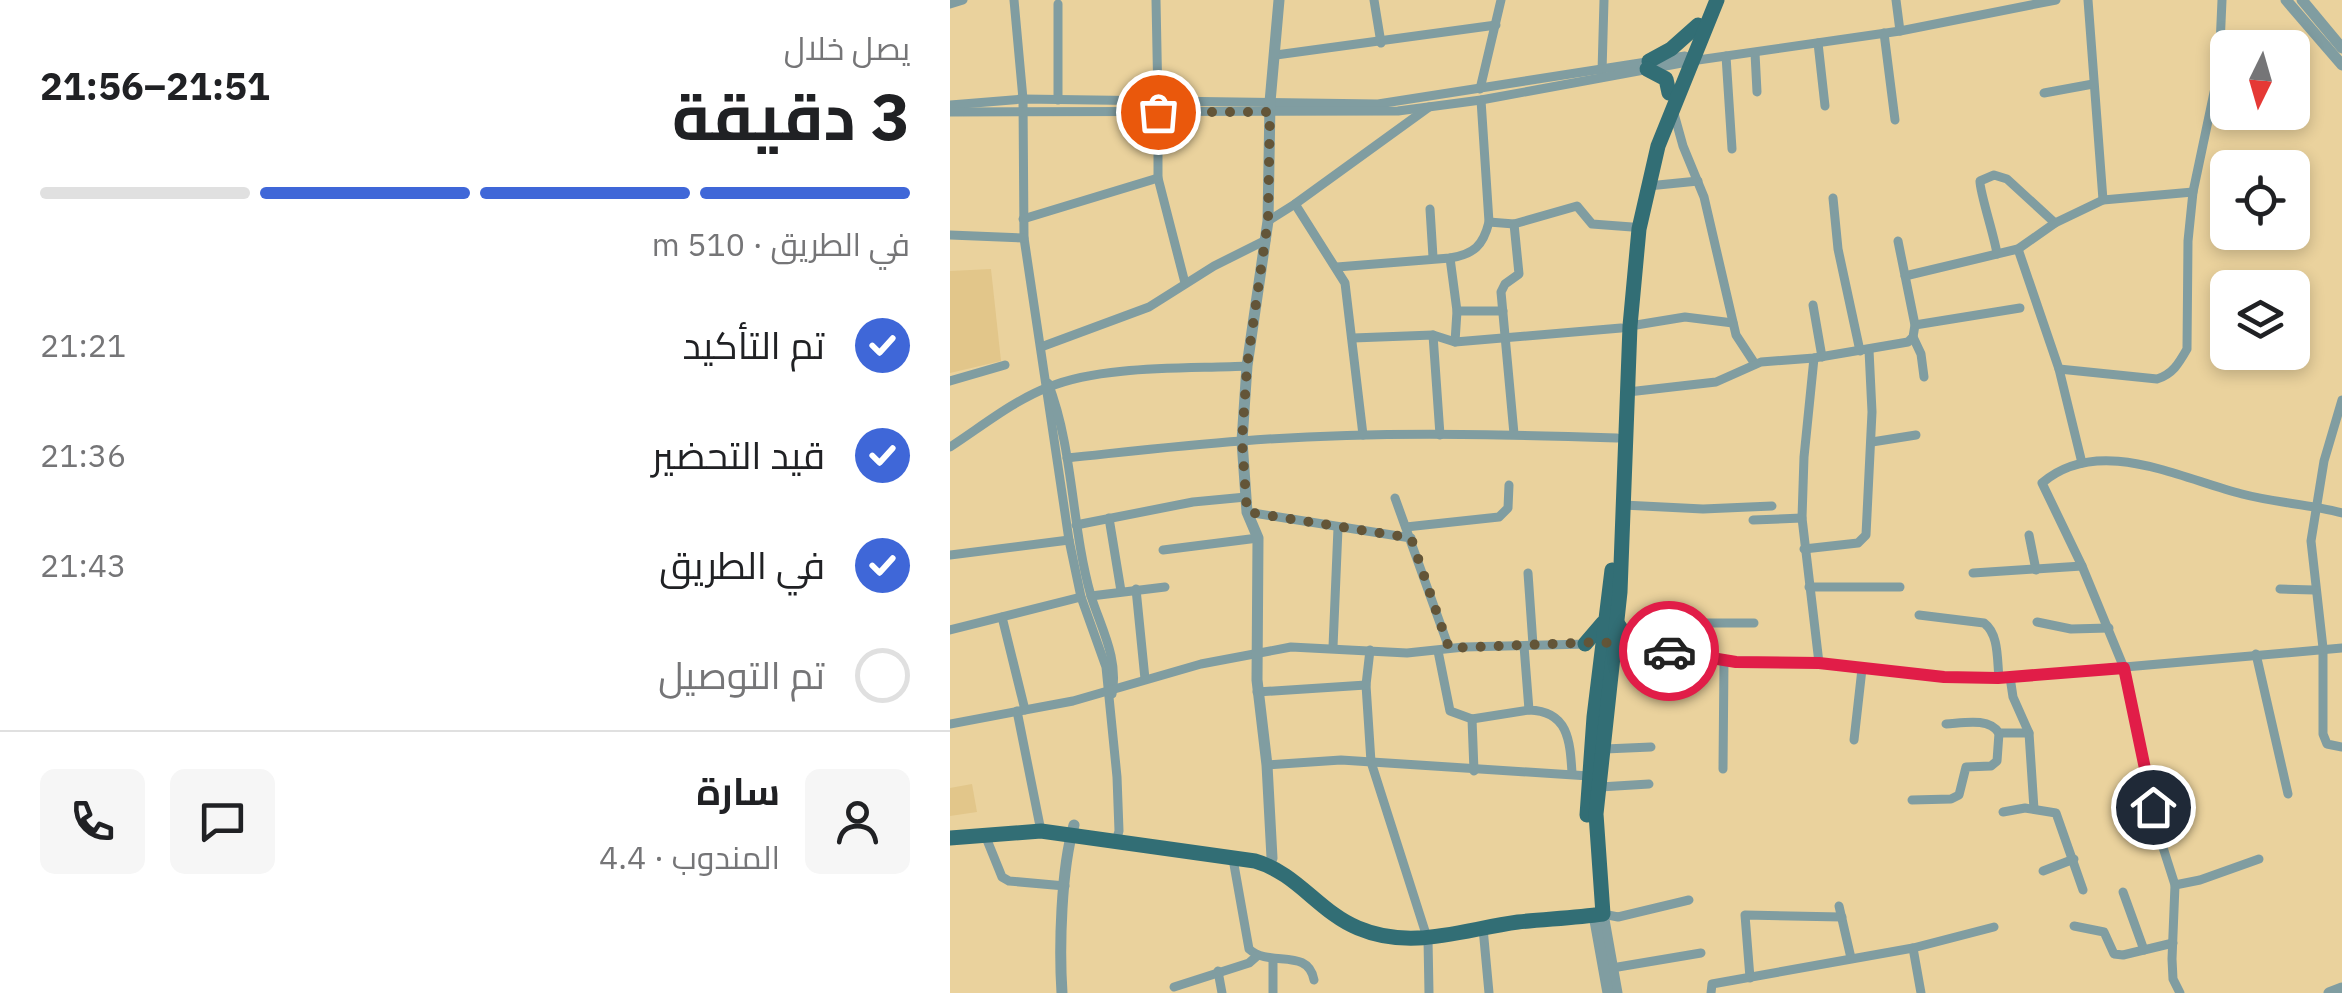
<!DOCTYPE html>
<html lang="ar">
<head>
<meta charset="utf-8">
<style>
  :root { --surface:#fff; --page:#f6f6f6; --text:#202124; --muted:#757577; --line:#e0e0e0; --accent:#3f67d8 }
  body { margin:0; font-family:"IBM Plex Sans",Cairo,sans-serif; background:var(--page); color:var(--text); direction:rtl; height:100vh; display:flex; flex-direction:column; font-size:38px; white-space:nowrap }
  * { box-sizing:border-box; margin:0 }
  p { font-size:32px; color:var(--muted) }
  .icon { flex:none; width:55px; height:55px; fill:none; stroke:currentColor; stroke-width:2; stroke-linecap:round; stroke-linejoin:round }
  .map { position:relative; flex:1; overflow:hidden; direction:ltr }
  .panel { display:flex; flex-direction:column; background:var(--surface); width:950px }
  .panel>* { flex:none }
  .needle { width:65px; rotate:185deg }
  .controls { position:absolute; left:1260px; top:30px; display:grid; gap:20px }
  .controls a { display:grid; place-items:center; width:100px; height:100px; border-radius:15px; background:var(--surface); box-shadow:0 5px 15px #0003; font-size:50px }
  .pin { position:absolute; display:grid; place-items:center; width:85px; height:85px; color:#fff; margin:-42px; border:5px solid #fff; border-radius:50%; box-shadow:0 2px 10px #0007 }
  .courier { position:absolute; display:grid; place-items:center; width:100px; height:100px; margin:-50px; border:8px solid #e11d48; border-radius:50%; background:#fff; color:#222; box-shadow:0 2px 12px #0007 }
  .head em { font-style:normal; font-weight:700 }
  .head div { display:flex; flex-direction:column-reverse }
  .head { display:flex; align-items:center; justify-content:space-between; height:170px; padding:0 40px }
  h1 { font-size:65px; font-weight:700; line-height:75px }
  .bar { display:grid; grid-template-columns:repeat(4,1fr); gap:15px 10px; align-content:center; height:120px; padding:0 40px }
  .bar i { height:12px; border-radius:8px; background:var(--line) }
  .bar .current { background:var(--accent) }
  .bar p { grid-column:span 4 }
  .line { display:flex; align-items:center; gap:25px; padding:0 40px; border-top:2px solid var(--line) }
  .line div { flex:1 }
  .round { display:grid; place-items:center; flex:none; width:105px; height:105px; border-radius:15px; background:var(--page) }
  ol { padding:0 40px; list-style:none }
  li { display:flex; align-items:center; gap:30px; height:110px }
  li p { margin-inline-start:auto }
  li .icon { padding:10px; border-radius:50%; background:var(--accent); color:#fff; stroke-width:4 }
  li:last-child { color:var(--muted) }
  li i { width:55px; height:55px; border:5px solid var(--line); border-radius:50% }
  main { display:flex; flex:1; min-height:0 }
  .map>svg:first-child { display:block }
</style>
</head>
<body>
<main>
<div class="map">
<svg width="1392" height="993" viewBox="0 0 1392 993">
  <rect width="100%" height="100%" fill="#ead29d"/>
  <!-- built -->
  <g fill="#e2c68a">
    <path d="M41 269 51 361 0 373V271Z"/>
    <path d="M22 784 27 812 0 816V788Z"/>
  </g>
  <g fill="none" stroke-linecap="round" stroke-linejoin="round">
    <!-- minor -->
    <g stroke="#809da1" stroke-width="9">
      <path d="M64 0 73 99 74 238 119 540 131 597 156 667 167 777 169 831 166 841"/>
      <path d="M206 0 208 102"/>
      <path d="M424 0 431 43"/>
      <path d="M946 0 950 31"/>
      <path d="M1138 0 1153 200"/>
      <path d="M0 4 13 0"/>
      <path d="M108 4V100"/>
      <path d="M934 33 945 120"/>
      <path d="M868 43 875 106"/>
      <path d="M805 53 807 92"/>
      <path d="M326 55 546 25"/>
      <path d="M776 56 782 149"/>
      <path d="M652 72 654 0"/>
      <path d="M530 89 551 0"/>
      <path d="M1094 93 1143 84"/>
      <path d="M1342 104 1355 113"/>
      <path d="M0 105 73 99 428 104 735 56 747 59"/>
      <path d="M723 110 733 146 754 197 786 335 805 364"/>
      <path d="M0 112 448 111 531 100 748 60 950 31 1106 0"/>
      <path d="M208 112V178L235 283"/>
      <path d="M698 186 748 181"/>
      <path d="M883 198 888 249 910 351"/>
      <path d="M345 204 395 283 413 435"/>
      <path d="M480 209 483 257"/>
      <path d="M73 219 208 178"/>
      <path d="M318 221 345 204 479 107"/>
      <path d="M539 222 564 224 627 206 642 224 682 227"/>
      <path d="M0 235 74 238"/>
      <path d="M1068 249 1109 369 1132 463"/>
      <path d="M1047 254C1045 238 1029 190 1030 181L1044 175 1057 179 1105 223"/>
      <path d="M500 258 507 311 505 342"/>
      <path d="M387 267 500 258C524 254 533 246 539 222L531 100"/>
      <path d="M955 276 1068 249 1105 223 1153 200 1243 192"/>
      <path d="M863 305 872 357"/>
      <path d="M507 311H553"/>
      <path d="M965 325 1070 308"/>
      <path d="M680 326 735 317 783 323"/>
      <path d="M483 335 490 435"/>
      <path d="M963 337 971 354 974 377"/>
      <path d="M403 338 483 335 505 342 671 328"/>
      <path d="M91 347 199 307 264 266 316 240"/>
      <path d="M864 358 854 457 852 518 869 663"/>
      <path d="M1109 369 1207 379C1223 374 1229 363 1237 349L1238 241 1243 192 1269 69 1272 0"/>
      <path d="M0 381 55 365"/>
      <path d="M98 383C124 450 121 526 141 596 151 628 169 659 162 694"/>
      <path d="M678 392 766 382 811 362 864 358 958 342 963 337 965 325 948 241"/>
      <path d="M1392 400 1374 461 1361 541 1373 648V734L1377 744 1392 747"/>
      <path d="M564 434 551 292 555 284 569 274 564 224"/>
      <path d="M922 442 966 435"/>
      <path d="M0 447C31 427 64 400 99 387 152 365 238 369 297 366"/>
      <path d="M117 458C175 452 234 445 292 441 417 431 542 434 667 438"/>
      <path d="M445 498 499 648"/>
      <path d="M673 505 753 509 822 506"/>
      <path d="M297 512 461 538"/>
      <path d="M159 518 171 591"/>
      <path d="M803 520 852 518"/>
      <path d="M126 525 243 502 296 497"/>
      <path d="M456 527 549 517 558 508 559 485"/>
      <path d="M1079 535 1086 570"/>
      <path d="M854 549 908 543 916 535 922 412 919 350"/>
      <path d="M213 550 308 538"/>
      <path d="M0 555 119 540"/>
      <path d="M578 573 583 645"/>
      <path d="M1023 573 1132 566"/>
      <path d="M859 587H950"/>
      <path d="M186 589 195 679"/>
      <path d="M1330 589 1364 590"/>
      <path d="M141 596 215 587"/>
      <path d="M969 615 1034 623C1049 634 1047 659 1049 678"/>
      <path d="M52 617 75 710"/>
      <path d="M1087 622 1121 629 1159 628"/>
      <path d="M0 630 131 597"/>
      <path d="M678 645 786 661 869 663 994 677 1049 678 1392 648"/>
      <path d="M574 646 579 710C618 711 620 740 622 773"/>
      <path d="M383 647 388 528"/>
      <path d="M420 650 416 685 421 762 475 931"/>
      <path d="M488 651 500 711 522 719 524 771"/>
      <path d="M1306 654 1338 794"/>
      <path d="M749 656 755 623H804"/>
      <path d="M1060 677 1063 697 1079 733 1084 809"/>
      <path d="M307 692 416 685"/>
      <path d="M67 711 91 831"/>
      <path d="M522 719 579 710"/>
      <path d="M0 724 123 701 251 664 341 647 457 653 514 647 638 644"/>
      <path d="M996 724C1013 723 1039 717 1049 733H1079"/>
      <path d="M904 740 912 669"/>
      <path d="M655 749 701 747"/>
      <path d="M317 765 391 760 639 776"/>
      <path d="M773 769 774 660"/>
      <path d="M650 787 699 784"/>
      <path d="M962 800 1001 799 1009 795 1016 767 1041 766 1047 761 1049 733"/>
      <path d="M1053 812 1075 808 1106 813 1133 890"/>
      <path d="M35 835 52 877 59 881 115 886"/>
      <path d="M283 859 299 949C320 968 358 947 364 980"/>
      <path d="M1093 871 1124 859"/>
      <path d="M1225 885 1250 880 1309 859"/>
      <path d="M1173 892 1194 950"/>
      <path d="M889 906 901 958"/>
      <path d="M653 914 668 917 739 900"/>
      <path d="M1124 926 1154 932 1164 954 1173 955 1223 943"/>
      <path d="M533 928 539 993"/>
      <path d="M478 939 479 993"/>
      <path d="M963 948 971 993"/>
      <path d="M323 959V993"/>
      <path d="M662 968 751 953"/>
      <path d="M268 971 272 993"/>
      <path d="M800 978 795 915 892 917"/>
      <path d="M224 987 299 963 307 956"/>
      <path d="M761 993 762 984 963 948 1044 927"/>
      <path d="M1230 993 1223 979 1222 959 1225 885 1209 835 1174 668 1132 566 1092 483C1149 434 1231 479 1292 494 1326 503 1359 504 1392 513"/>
    </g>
    <!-- tertiary -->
    <g stroke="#809da1" stroke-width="11">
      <path d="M1336 0 1392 65"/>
      <path d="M1352 0 1392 48"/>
      <path d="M319 866 322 858 317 765 307 680 308 538 297 512 292 441 297 366 318 221 320 102 329 0"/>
      <path d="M653 914 667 993"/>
      <path d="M644 915 658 993"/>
      <path d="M112 993C109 948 111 869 124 825"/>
      <path d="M1379 993 1392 988"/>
    </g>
    <!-- primary -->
    <g stroke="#326e75" stroke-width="15">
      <path d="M699 61 721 49 748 25"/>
      <path d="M697 69 716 79 719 93"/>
      <path d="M667 623 683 646"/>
      <path d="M635 644 653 623"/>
      <path d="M637 815 644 717 662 570"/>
      <path d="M0 838 91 831 305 861C347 873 369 912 408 928 462 951 514 929 568 922 596 919 624 918 653 914L646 814 670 592 680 326 689 229 708 146 767 0"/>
    </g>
  </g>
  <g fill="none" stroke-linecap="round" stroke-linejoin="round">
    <!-- done -->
    <path stroke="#635538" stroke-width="10" stroke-dasharray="0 18" d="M208 112H320L318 220 297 366 292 441 297 512 461 538 499 648 651 642 719 651"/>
    <!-- route -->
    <path stroke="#e11d48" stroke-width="12" d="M719 651 786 662 869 663 994 677 1048 678 1174 668 1203 807"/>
  </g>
</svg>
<div class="controls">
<a><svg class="needle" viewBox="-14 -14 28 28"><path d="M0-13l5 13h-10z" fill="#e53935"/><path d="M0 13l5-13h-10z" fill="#757577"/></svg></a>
<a><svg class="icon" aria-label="locate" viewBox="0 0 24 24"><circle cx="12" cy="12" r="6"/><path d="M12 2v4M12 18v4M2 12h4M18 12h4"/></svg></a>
<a><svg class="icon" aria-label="layers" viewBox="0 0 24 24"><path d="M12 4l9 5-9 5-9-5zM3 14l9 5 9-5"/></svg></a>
</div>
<div class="pin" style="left:208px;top:112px;background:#ea580c"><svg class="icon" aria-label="bag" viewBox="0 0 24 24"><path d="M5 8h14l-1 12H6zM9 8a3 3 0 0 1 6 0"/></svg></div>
<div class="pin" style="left:1203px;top:807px;background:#1f2937"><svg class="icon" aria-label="home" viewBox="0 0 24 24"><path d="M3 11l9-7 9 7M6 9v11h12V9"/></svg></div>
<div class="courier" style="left:719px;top:651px"><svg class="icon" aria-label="car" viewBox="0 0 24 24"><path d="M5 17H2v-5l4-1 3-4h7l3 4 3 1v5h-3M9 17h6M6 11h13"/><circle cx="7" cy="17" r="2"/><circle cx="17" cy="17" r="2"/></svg></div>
</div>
<section class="panel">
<div class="head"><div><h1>3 دقيقة</h1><p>يصل خلال</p></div><em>21:51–21:56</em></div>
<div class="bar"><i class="current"></i><i class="current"></i><i class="current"></i><i></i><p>في الطريق · 510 m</p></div>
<ol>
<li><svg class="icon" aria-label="check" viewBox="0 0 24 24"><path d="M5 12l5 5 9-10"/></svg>تم التأكيد<p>21:21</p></li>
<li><svg class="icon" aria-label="check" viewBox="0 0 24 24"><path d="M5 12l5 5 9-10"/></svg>قيد التحضير<p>21:36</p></li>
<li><svg class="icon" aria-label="check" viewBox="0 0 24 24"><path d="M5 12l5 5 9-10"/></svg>في الطريق<p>21:43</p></li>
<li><i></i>تم التوصيل</li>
</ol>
<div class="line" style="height:180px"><a class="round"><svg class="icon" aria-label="person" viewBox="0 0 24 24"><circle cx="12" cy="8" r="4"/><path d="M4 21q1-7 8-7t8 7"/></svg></a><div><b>سارة</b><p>المندوب · 4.4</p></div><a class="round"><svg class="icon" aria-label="chat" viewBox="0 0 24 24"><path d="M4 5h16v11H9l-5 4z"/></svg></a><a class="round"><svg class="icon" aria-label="phone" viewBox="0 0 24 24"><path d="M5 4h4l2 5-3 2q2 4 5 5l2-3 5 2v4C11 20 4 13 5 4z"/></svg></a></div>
</section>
</main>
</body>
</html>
